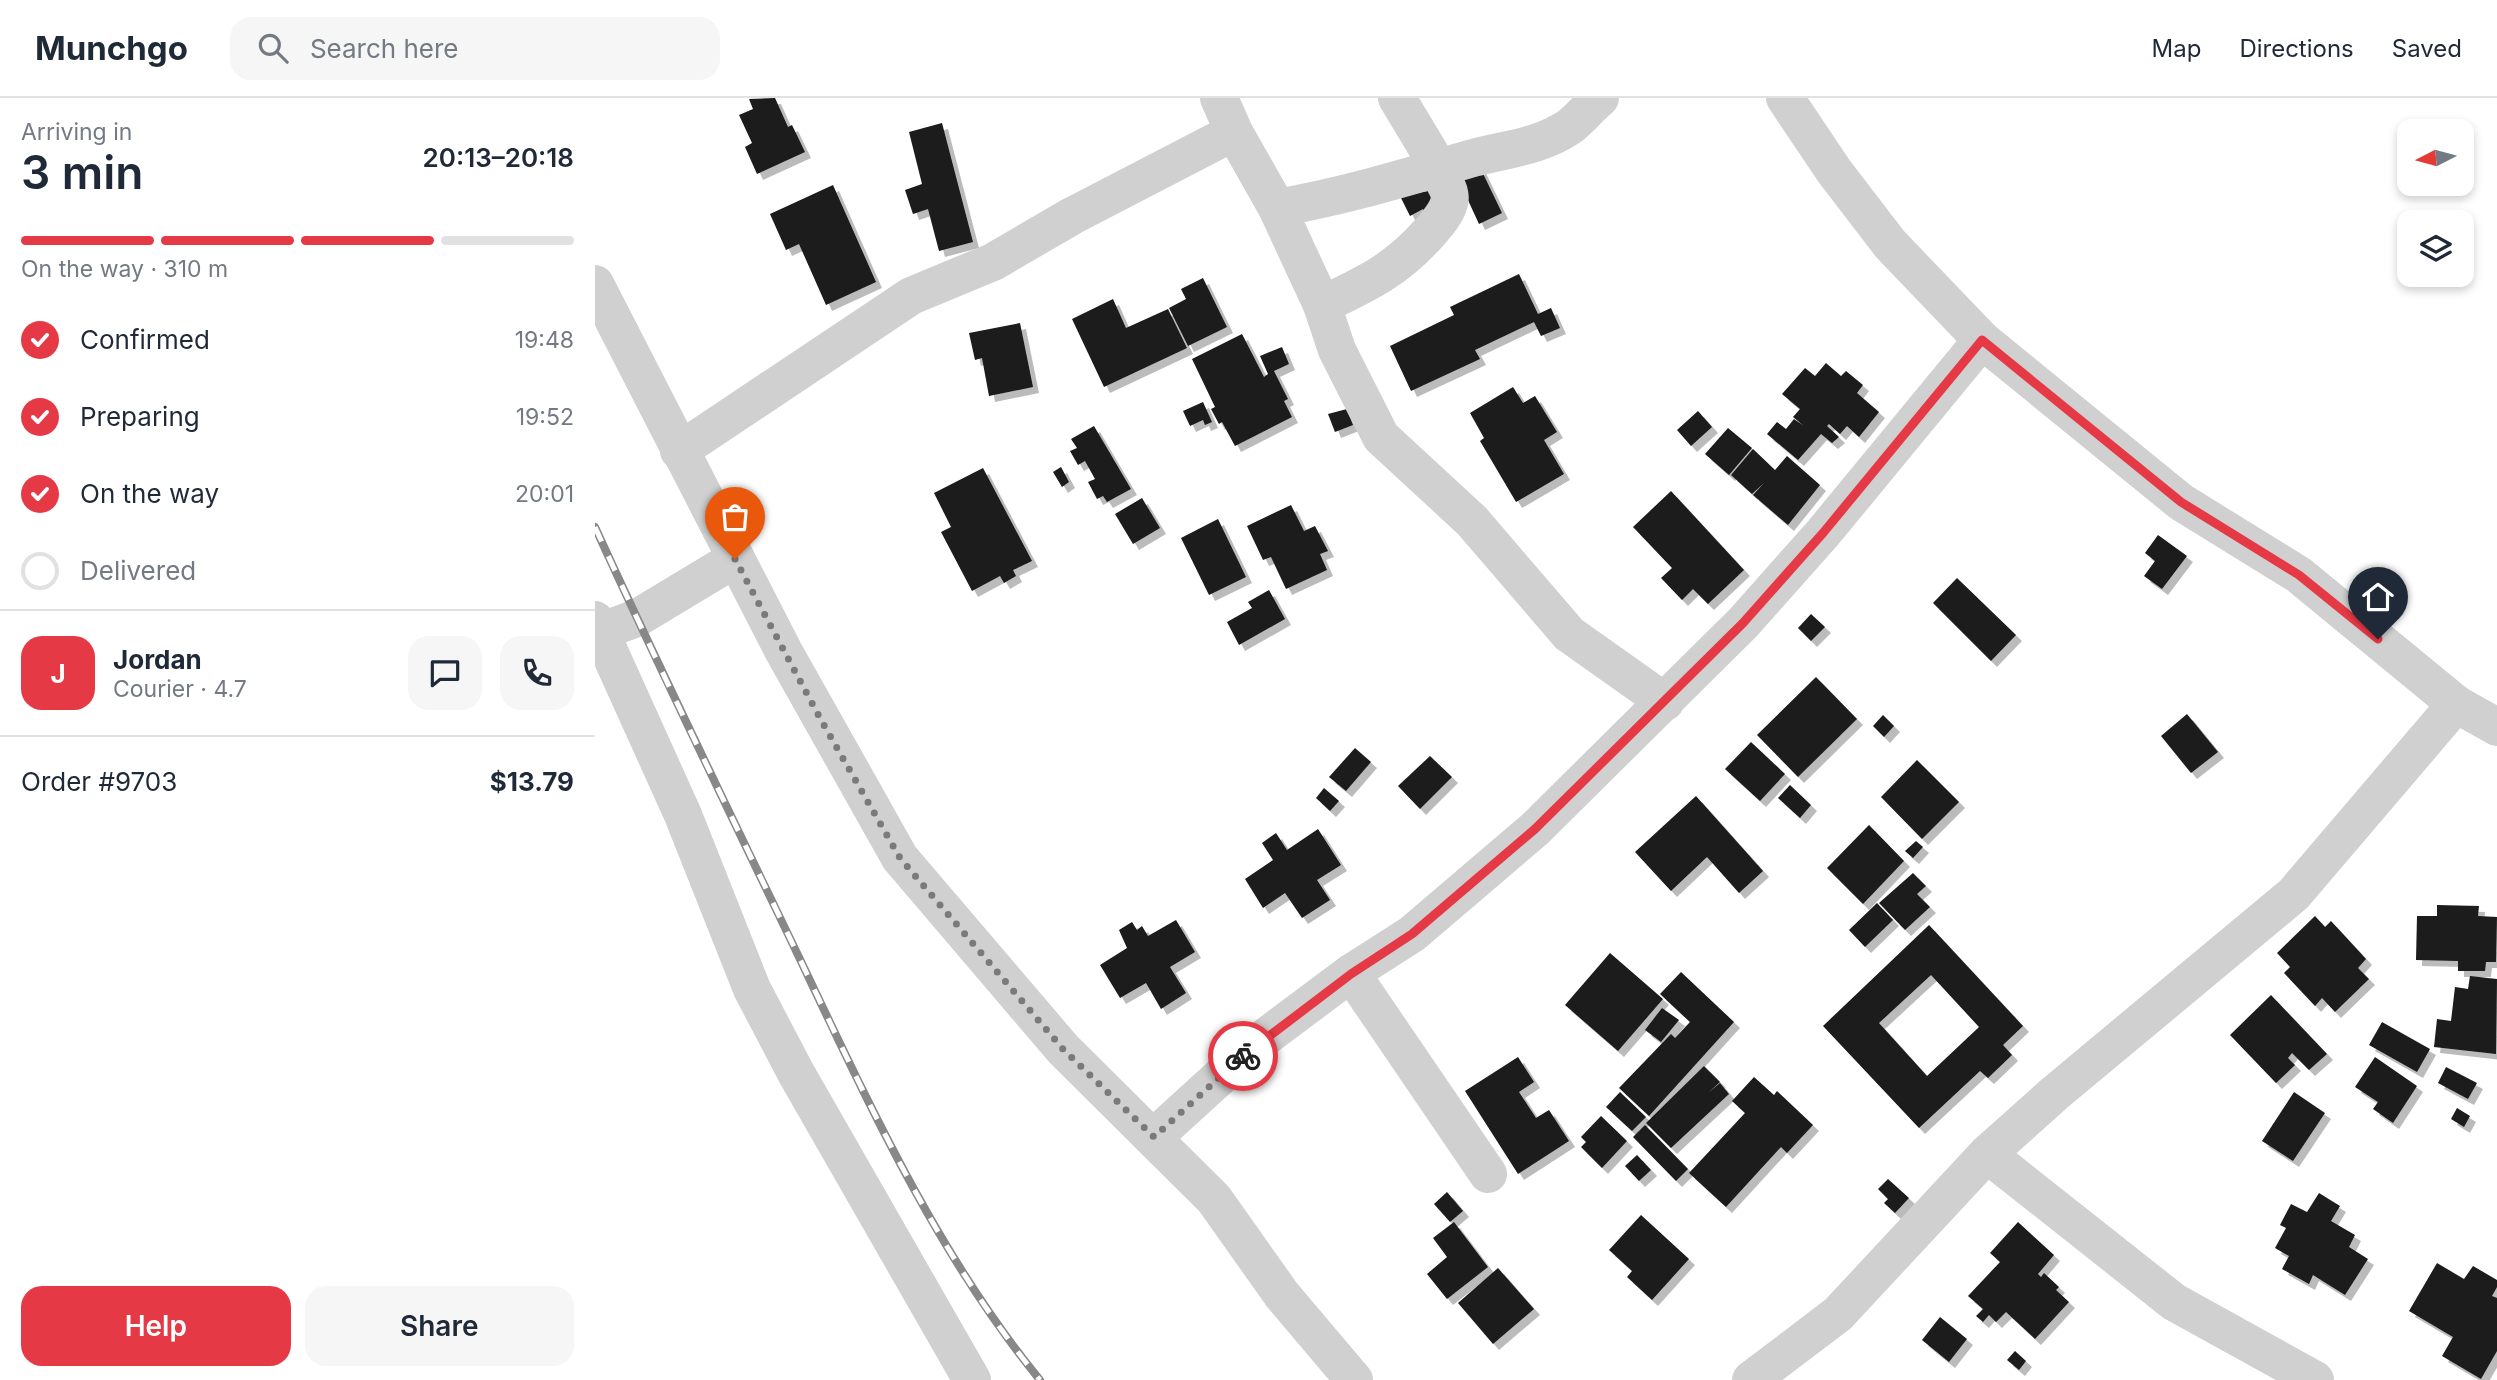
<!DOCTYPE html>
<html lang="en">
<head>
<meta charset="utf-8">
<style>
  :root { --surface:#fff; --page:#f6f6f7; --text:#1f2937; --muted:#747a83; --line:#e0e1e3; --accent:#e63946 }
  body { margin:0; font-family:Inter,sans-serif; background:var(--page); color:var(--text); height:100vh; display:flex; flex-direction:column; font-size:26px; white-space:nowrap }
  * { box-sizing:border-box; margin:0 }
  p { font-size:23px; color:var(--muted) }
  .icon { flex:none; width:38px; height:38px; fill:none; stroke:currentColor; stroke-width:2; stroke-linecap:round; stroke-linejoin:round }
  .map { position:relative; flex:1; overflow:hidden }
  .sheet { display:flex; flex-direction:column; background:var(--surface); width:595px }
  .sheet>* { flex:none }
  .needle { width:46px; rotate:264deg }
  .fabs { position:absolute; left:1802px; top:21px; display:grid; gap:14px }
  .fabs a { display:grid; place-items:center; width:77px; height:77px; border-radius:14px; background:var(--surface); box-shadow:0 4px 10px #0003; font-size:35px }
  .pin { position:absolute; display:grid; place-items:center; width:60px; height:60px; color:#fff; margin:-72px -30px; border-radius:50% 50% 50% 0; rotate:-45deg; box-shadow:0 0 7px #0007 }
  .pin .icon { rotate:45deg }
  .courier { position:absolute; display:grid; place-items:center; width:70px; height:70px; margin:-35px; border:5px solid #e63946; border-radius:50%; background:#fff; color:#222; box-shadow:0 2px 9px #0007 }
  .headline em { font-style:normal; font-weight:600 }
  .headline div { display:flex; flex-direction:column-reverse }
  .headline { display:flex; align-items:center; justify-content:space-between; height:119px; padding:0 21px }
  h1 { font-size:46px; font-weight:600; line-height:52px }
  .bar { display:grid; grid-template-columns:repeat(4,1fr); gap:10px 7px; align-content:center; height:84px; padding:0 21px }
  .bar i { height:9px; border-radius:5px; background:var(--line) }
  .bar .current { background:var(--accent) }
  .bar p { grid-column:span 4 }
  .line { display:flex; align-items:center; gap:18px; padding:0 21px; border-top:2px solid var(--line) }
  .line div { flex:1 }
  .round { display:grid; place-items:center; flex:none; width:74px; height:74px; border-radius:21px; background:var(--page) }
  ol { padding:0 21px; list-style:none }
  li { display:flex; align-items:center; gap:21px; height:77px }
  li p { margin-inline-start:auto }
  li .icon { padding:7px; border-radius:50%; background:var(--accent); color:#fff; stroke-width:4 }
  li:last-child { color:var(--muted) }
  li i { width:38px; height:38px; border:4px solid var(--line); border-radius:50% }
  .primary-button { display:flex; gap:14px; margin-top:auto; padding:14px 21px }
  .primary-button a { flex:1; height:80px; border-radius:21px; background:var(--accent); color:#fff; font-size:28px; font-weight:600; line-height:80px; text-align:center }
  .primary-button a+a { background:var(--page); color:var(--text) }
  header { display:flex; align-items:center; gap:42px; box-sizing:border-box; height:98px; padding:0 35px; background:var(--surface); border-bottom:2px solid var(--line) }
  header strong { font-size:33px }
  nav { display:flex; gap:38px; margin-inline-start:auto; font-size:24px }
  .search { width:490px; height:63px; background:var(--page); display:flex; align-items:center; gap:18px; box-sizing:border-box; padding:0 24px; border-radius:21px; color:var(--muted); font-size:26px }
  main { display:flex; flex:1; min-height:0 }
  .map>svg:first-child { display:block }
</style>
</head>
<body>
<header>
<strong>Munchgo</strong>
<div class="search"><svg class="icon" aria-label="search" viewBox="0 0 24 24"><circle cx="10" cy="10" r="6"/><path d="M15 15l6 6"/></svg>Search here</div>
<nav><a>Map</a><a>Directions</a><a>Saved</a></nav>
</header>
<main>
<section class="sheet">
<div class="headline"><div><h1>3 min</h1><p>Arriving in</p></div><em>20:13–20:18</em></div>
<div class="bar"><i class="current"></i><i class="current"></i><i class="current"></i><i></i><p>On the way · 310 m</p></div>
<ol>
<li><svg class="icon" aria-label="check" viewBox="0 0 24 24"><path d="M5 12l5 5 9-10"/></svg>Confirmed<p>19:48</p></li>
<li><svg class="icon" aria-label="check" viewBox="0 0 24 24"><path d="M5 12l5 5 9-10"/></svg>Preparing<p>19:52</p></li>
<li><svg class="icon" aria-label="check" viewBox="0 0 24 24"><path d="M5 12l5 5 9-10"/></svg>On the way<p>20:01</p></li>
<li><i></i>Delivered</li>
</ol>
<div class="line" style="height:126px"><b class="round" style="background:var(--accent);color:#fff">J</b><div><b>Jordan</b><p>Courier · 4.7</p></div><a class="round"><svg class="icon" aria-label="chat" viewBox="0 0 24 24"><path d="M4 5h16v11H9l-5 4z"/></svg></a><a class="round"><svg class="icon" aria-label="phone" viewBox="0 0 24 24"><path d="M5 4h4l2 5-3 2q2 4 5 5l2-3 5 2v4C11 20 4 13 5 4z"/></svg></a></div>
<div class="line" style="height:91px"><div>Order #9703</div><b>$13.79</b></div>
<div class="primary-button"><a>Help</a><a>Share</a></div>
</section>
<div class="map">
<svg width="1902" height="1282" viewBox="0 0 1902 1282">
  <defs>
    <filter id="shadow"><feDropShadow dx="6" dy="6" stdDeviation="0" flood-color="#0004"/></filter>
  </defs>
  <rect width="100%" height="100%" fill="#fff"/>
  <!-- building -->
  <g fill="#1a1a1a" fill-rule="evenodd" filter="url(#shadow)">
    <path d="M180 0 193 29 197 27 210 54 162 76 150 49 157 45 144 17 158 11 154 1Z"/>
    <path d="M347 25 378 144 344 153 333 111 318 116 310 92 327 86 314 34Z"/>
    <path d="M882 63 907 115 884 126 860 74Z"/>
    <path d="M238 87 281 184 231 207 204 146 191 152 175 116Z"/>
    <path d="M844 91 831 117 828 111 815 118 805 98Z"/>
    <path d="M924 176 943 216 956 210 965 230 946 238 939 224 880 252 885 261 816 293 795 248 859 217 855 209Z"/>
    <path d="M608 180 632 229 593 248 574 210 591 201 586 191Z"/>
    <path d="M518 201 531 230 573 211 592 250 509 289 477 221Z"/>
    <path d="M425 225 438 289 394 298 387 260 380 262 374 235Z"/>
    <path d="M647 236 669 279 673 276 665 258 687 249 694 266 679 273 693 301 689 303 697 319 640 348 627 324 624 326 616 311 620 309 597 261Z"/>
    <path d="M1231 265 1246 278 1251 273 1268 287 1262 295 1284 314 1264 339 1252 328 1245 336 1234 326 1232 328 1244 339 1237 345 1226 336 1203 362 1172 336 1182 324 1191 331 1199 321 1209 328 1198 319 1205 311 1187 296 1210 270 1220 278Z"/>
    <path d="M918 289 928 305 940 298 962 334 949 342 969 376 921 404 885 343 889 340 875 315Z"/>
    <path d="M608 304 617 324 610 327 608 322 595 328 588 313Z"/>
    <path d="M752 311 758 327 740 334 733 316Z"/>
    <path d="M1103 313 1117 329 1096 348 1082 332Z"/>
    <path d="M499 328 536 391 512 404 508 398 502 401 493 384 500 381 490 363 483 367 475 353 482 350 476 341Z"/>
    <path d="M1133 330 1157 350 1134 377 1110 356Z"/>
    <path d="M1158 351 1180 372 1192 358 1225 387 1193 427 1158 397 1169 385 1157 396 1136 377Z"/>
    <path d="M466 369 474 384 467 389 458 374Z"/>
    <path d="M388 370 437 463 418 472 421 478 409 485 405 478 377 493 346 434 356 429 339 395Z"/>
    <path d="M1076 393 1149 472 1113 506 1098 491 1087 502 1066 480 1077 470 1038 429Z"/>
    <path d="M547 400 565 430 538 446 520 416Z"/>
    <path d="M696 407 709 433 720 428 733 453 725 456 732 472 691 491 676 459 668 462 652 428Z"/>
    <path d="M623 421 651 479 614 497 586 440Z"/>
    <path d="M1563 437 1592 458 1567 491 1549 478 1560 463 1550 455Z"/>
    <path d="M1362 480 1421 537 1396 563 1338 505Z"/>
    <path d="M674 492 690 521 644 547 632 524 657 510 653 504Z"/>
    <path d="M1216 516 1230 529 1216 543 1203 530Z"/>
    <path d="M1221 579 1262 621 1203 679 1162 637Z"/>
    <path d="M1592 616 1623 654 1596 675 1566 638Z"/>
    <path d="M1288 617 1299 628 1289 639 1278 628Z"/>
    <path d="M1156 644 1190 676 1165 703 1130 671Z"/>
    <path d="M760 650 776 664 751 693 734 679Z"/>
    <path d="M835 658 857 679 825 711 803 688Z"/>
    <path d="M1322 662 1364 704 1327 741 1286 699Z"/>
    <path d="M1195 687 1216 707 1205 720 1183 700Z"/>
    <path d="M729 690 744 703 735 713 721 700Z"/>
    <path d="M1101 698 1168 773 1144 795 1112 759 1076 793 1040 754Z"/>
    <path d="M1274 727 1309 763 1268 806 1232 770Z"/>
    <path d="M723 731 746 767 722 782 735 802 707 820 690 795 668 810 650 781 678 762 667 745 681 735 692 752Z"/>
    <path d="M1321 743 1328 749 1318 760 1310 753Z"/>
    <path d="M1318 775 1331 788 1322 796 1335 809 1310 832 1284 805Z"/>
    <path d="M1282 805 1298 822 1270 849 1254 832Z"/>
    <path d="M1842 807 1884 808 1883 818 1902 819 1901 864H1891L1890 873H1863V863L1821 862 1822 818H1842Z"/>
    <path d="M1720 818 1730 829 1736 823 1771 861 1763 870 1774 881 1740 914 1727 900 1720 908 1689 875 1695 869 1682 855Z"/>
    <path d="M581 822 600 854 575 869 591 895 566 911 551 885 525 900 505 867 532 850 524 832 537 824 542 832 547 828 553 838Z"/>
    <path d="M1334 827 1428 928 1408 947 1417 957 1393 980 1385 973 1324 1030 1228 928ZM1336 877 1384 929 1332 978 1284 925Z"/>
    <path d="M1015 855 1068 901 1023 953 970 907Z"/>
    <path d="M1086 874 1139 924 1054 1018 1024 990 1076 936 1080 940 1095 924 1065 896Z"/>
    <path d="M1875 878 1902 881 1901 956 1839 949 1842 921 1856 923 1860 889 1873 891Z"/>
    <path d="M1676 897 1732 956 1714 972 1697 955 1693 960 1700 967 1681 985 1635 937Z"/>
    <path d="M1067 910 1084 922 1066 944 1050 932Z"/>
    <path d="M1787 924 1835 951 1822 974 1774 947Z"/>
    <path d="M923 959 939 984 924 994 941 1020 954 1012 974 1043 923 1076 870 993Z"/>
    <path d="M1780 959 1822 988 1798 1025 1778 1011 1783 1004 1760 989Z"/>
    <path d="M1109 968 1125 984 1113 995 1125 985 1134 996 1076 1050 1051 1025Z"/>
    <path d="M1851 969 1882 985 1873 1001 1843 985Z"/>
    <path d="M1159 979 1179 997 1182 993 1218 1027 1192 1055 1186 1049 1131 1109 1094 1075 1150 1015 1137 1003Z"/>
    <path d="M1025 994 1051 1019 1037 1033 1011 1009Z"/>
    <path d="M1699 994 1730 1015 1698 1063 1667 1043Z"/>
    <path d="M1862 1010 1875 1018 1869 1029 1856 1021Z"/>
    <path d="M1006 1018 1032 1043 1007 1070 986 1049 991 1044 986 1039Z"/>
    <path d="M1050 1027 1093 1071 1081 1083 1038 1039Z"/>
    <path d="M1042 1057 1056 1072 1044 1083 1030 1068Z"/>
    <path d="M1293 1081 1314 1100 1300 1115 1289 1105 1293 1101 1283 1091Z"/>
    <path d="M852 1094 868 1113 855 1124 839 1106Z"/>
    <path d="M1724 1095 1745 1108 1736 1123 1760 1137 1754 1149 1773 1161 1750 1197 1718 1177 1714 1186 1687 1171 1694 1158 1680 1150 1691 1130 1685 1127 1696 1106 1712 1114Z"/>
    <path d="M1046 1117 1094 1161 1057 1202 1032 1179 1037 1173 1014 1152Z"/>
    <path d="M859 1124 893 1169 852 1201 832 1176 852 1159 838 1140Z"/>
    <path d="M1423 1124 1459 1157 1443 1176 1446 1179 1449 1175 1464 1189 1461 1192 1474 1204 1440 1241 1411 1214 1401 1224 1394 1217 1388 1224 1381 1218 1388 1211 1373 1198 1405 1164 1395 1155Z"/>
    <path d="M1842 1165 1869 1181 1878 1168 1902 1182V1189L1897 1198 1902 1200V1253L1886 1281 1847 1258 1858 1239 1814 1213Z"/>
    <path d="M903 1170 939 1211 898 1246 863 1205Z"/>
    <path d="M1345 1219 1372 1241 1354 1264 1327 1242Z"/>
    <path d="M1420 1253 1431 1263 1424 1272 1412 1262Z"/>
  </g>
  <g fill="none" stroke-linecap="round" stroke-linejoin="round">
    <!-- minor -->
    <g stroke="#d0d0d0" stroke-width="38">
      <path d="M624 0 639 34 682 110 727 207 742 252 786 339 877 423 974 536 1070 604"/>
      <path d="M1190 0 1239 73 1295 146 1387 242 1586 404 1704 477 1861 606 1902 629"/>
      <path d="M682 110C749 98 813 79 878 60 912 51 944 49 974 29 985 21 994 9 1005 0"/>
      <path d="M0 186 189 554 305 760 468 951 619 1101 687 1197 759 1282"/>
      <path d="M727 207C771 186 800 173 833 136 841 127 851 116 854 105 858 91 845 83 844 70L802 0"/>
      <path d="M84 353 316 198 398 164 477 118 639 34"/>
      <path d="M0 522 88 717 157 891 201 975 377 1282"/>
      <path d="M7 533 42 520 140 461"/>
      <path d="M756 875 893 1076"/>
      <path d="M559 1039 661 946 756 875 817 836 940 731 1148 525 1228 435 1387 242"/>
      <path d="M1392 1056 1579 1204 1720 1282"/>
      <path d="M1156 1282 1243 1216 1392 1056 1459 996 1699 796 1861 606"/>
    </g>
    <!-- rail casing -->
    <g stroke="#888" stroke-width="8">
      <path id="rail" d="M0 429C65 572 134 713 202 855 272 1002 341 1155 445 1282"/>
    </g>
    <!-- rail -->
    <use href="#rail" stroke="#fff" stroke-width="5" stroke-dasharray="16" stroke-linecap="butt"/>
  </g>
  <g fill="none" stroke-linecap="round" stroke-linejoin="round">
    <!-- done -->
    <path stroke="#7a7a7a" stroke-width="7" stroke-dasharray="0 12.6" d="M140 461 226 622 305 760 468 951 559 1039 648 958"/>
    <!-- route -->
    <path stroke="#e63946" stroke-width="9" d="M648 958 756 876 817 836 940 731 1148 525 1228 435 1387 242 1586 404 1704 477 1783 541"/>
  </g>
</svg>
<div class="fabs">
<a><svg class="needle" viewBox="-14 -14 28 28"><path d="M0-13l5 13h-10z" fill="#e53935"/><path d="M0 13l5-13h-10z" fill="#747a83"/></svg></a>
<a><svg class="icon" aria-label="layers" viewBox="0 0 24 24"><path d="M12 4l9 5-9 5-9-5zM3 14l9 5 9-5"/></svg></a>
</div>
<div class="pin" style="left:140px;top:461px;background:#ea580c"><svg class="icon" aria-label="bag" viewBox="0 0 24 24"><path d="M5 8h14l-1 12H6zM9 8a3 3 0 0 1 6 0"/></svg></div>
<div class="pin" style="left:1783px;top:541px;background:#1f2937"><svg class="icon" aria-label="home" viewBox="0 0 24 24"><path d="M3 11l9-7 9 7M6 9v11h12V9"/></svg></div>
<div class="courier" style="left:648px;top:958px"><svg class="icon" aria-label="bike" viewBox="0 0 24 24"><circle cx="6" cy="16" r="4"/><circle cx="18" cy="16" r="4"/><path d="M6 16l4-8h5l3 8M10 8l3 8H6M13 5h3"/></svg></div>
</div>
</main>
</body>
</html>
